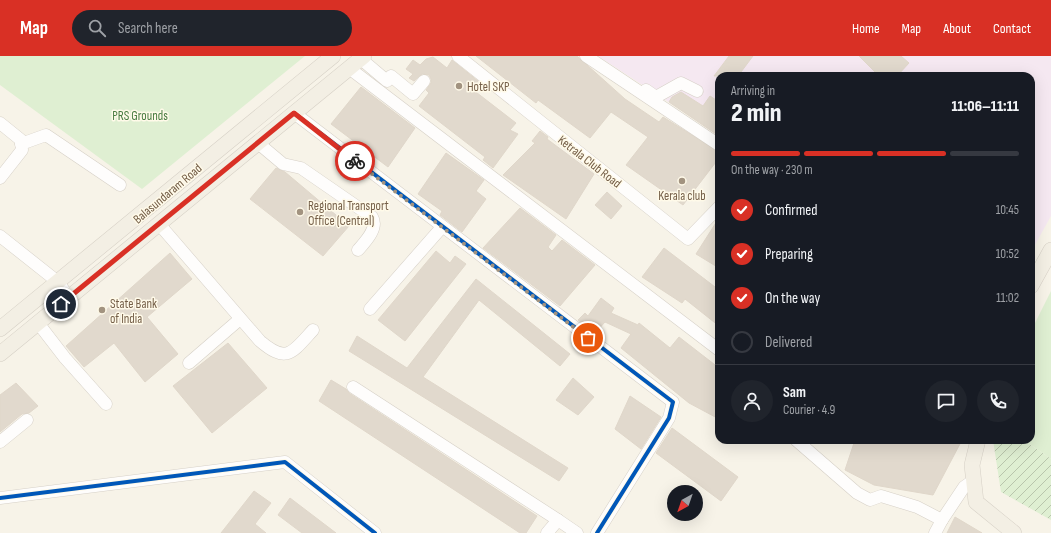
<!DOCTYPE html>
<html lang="en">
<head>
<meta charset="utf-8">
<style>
  :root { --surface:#171b24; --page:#20242c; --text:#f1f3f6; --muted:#9ea1a6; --line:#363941; --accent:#d93025 }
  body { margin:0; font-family:"Sofia Sans Condensed",sans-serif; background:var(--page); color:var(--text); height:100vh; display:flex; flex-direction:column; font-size:15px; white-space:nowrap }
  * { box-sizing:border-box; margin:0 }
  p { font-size:13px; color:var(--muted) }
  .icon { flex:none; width:22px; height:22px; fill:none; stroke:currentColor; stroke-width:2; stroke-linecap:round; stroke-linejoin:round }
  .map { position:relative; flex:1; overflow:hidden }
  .sheet { position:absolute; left:715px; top:16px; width:320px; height:372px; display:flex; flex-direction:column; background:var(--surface); border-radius:12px; box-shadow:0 4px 16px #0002 }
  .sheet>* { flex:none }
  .needle { width:26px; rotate:220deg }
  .fabs { position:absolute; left:667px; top:429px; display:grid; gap:8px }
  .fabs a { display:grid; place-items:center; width:36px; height:36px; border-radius:50%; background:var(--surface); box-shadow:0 4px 16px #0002; font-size:20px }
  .pin { position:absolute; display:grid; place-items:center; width:34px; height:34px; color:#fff; margin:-17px; border:2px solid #fff; border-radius:50%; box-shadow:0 1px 4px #0007 }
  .courier { position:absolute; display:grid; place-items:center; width:40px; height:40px; margin:-20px; border:3px solid #d93025; border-radius:50%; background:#fff; color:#222; box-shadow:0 1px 5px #0007 }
  .summary em { font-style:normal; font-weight:800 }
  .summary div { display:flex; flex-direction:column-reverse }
  .summary { display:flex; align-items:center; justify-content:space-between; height:68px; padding:0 16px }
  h1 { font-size:26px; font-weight:800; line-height:30px }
  .bar { display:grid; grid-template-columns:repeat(4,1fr); gap:6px 4px; align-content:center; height:48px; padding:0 16px }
  .bar i { height:5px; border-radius:3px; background:var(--line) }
  .bar .on { background:var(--accent) }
  .bar p { grid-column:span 4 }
  .line { display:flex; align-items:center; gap:10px; padding:0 16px; border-top:1px solid var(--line) }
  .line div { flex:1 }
  .round { display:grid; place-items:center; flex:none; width:42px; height:42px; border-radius:21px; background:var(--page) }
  ol { padding:0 16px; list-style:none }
  li { display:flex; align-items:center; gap:12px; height:44px }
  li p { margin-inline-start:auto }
  li .icon { padding:4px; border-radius:50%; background:var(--accent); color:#fff; stroke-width:4 }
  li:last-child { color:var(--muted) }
  li i { width:22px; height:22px; border:2px solid var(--line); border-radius:50% }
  header { display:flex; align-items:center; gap:24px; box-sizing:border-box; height:56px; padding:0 20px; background:var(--accent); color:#fff }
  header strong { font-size:19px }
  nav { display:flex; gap:22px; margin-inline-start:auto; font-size:14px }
  .search { width:280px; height:36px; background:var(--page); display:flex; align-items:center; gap:10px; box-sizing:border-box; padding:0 14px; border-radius:22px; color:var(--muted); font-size:15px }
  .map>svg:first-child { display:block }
</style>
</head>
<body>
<header>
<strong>Map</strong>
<div class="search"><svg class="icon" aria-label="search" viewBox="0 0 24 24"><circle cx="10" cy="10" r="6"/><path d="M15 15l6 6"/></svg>Search here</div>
<nav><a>Home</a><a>Map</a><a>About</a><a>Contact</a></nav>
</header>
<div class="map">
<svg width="1051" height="477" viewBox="0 0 1051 477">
  <defs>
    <pattern id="garden-furrows" width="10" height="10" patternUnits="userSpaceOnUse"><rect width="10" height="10" fill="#dfefd2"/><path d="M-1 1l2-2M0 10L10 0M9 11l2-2" fill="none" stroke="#b9c5ac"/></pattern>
  </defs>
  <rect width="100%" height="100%" fill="#f7f3e8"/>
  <!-- education -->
  <path fill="#f5e8f1" d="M598 0H1051V160L1031 196V20H719V79Z"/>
  <!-- park -->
  <g fill="#dfefd2">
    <path d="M0 0H305L142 133 0 29Z"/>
    <path d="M1051 235V403L1024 384H1031V275Z"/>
  </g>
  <!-- garden -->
  <path fill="url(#garden-furrows)" d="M993 384H1024L1051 403V464L1001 436Z"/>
  <!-- building -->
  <g fill="#e1d9cd" stroke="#e0d7ca">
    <path d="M476 0H577L625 43 659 66 663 61 719 96V102L683 149 626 109 648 81 611 56 590 82 538 44 536 47Z"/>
    <path d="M729 0H753L738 20H714Z"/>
    <path d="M859 0H901L909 7 897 20H879Z"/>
    <path d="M433 1 447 12 452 4 478 25 472 33 516 67 510 74 518 78 493 112 483 104 485 101 419 50 429 37 426 34 431 27V23L429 19 422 18 414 25 409 22 413 18 406 13 413 4 420 9 426 3Z"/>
    <path d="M361 31 415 72 388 111 331 68Z"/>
    <path d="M681 36 703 50 710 40 719 46V80L669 46 672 41Z"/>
    <path d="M540 75 548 81 547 83 594 118 566 163 503 119 535 87 532 85Z"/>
    <path d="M446 97 484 124 476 135 486 143 462 176 440 159 442 155 418 138Z"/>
    <path d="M276 112 285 116 349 170 323 200 250 143Z"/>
    <path d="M607 136 622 150 611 163 595 149Z"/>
    <path d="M520 152 556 179 548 191 552 195 562 184 595 209 560 250 483 192Z"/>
    <path d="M719 162V212L696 198Z"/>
    <path d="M664 192 719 234V270L685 243 682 247 642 221Z"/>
    <path d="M436 195 450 207 455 200 466 208 405 285 378 264Z"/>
    <path d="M170 197 192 223 147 261 178 298 145 326 114 287 84 311 66 290Z"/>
    <path d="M476 223 570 298 560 310 479 244 423 321 568 412 559 425 349 295 357 280 407 312Z"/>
    <path d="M601 242 614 252 611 257 638 269 639 267 670 292 679 281 719 312V363L689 347 621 292 631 278 605 266 595 277 578 264 585 257 588 260Z"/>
    <path d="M228 287 267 332 212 377 173 330Z"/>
    <path d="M573 322 594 341 578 359 556 344Z"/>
    <path d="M331 324 346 333 349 337 537 460 526 477H520L319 345Z"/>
    <path d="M16 327 38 350 29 357 22 358 0 376V339Z"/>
    <path d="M630 340 661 361 641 393 615 373Z"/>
    <path d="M672 372 738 421 721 445 656 397Z"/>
    <path d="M855 384H962L933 439 874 429 845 414Z"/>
    <path d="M254 435 271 447 255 468 266 477H221Z"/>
    <path d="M290 442 336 477H302L278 459Z"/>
    <path d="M955 461 982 477H947Z"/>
  </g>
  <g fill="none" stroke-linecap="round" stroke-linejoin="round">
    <!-- minor casing -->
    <g stroke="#d6d0c7" stroke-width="13">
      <g id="minor">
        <path d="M458 0 688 183 719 151"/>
        <path d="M586 0 719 89"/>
        <path d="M361 3 387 25 391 20 413 38 424 25"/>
        <path d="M349 12 719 294"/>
        <path d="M646 34 656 41 681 27 697 35"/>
        <path d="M294 57 673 346 669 362 597 477"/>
        <path d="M0 67 21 84 22 94 0 122"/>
        <path d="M258 87 283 108 301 112 372 161C379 172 365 186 358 194"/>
        <path d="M21 88 46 79 120 129"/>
        <path d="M159 168 260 285C287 308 292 297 313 274"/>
        <path d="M0 180 58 226 69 242"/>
        <path d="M370 253 442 171"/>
        <path d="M38 267 65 302 106 348"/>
        <path d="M189 307 240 263"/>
        <path d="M353 331 558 464"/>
        <path d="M796 384 857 437 870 444 881 440 917 451 942 464 964 431 974 424"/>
        <path d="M0 386 27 364"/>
        <path d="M0 442 285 406 375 477"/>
        <path d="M547 477 558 464 577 477"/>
        <path d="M935 477 942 464"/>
      </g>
    </g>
    <!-- major casing -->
    <g stroke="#d5cfc5" stroke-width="16">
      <g id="major">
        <path d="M1031 230 1051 194"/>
        <path d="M0 273 333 0"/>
        <path d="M0 298 364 0"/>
        <path d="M978 384 972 409 976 446 1014 477"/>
      </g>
    </g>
    <!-- minor -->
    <use href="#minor" stroke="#fefdfc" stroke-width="12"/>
    <!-- major -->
    <use href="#major" stroke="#f3efe4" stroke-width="15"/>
    <!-- cycleway casing -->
    <g stroke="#fffae9" stroke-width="6">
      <g id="cycleway">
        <path d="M294 57 673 346 669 362 597 477"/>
        <path d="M0 442 285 406 375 477"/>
      </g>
    </g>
    <!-- cycleway -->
    <use href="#cycleway" stroke="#0057b8" stroke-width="4"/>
  </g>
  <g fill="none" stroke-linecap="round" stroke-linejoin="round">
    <!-- done -->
    <path stroke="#a29380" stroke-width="4" stroke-dasharray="0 7.2" d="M355 105 588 282"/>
    <!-- route -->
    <path stroke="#d93025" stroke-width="5" d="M61 248 294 57 355 105"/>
  </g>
  <!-- markers -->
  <g fill="#a29380" stroke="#fffae9" stroke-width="1.5">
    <circle cx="459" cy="30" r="4"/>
    <circle cx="682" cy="125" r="4"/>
    <circle cx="300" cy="156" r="4"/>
    <circle cx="102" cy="254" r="4"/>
  </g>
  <g text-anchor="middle" stroke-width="3" stroke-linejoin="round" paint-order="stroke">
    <!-- poi labels -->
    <g font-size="13" fill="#755f48" stroke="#fffae9" text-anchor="start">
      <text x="467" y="35">Hotel SKP</text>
      <text x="682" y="144" text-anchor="middle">Kerala club</text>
      <text x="308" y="154">Regional Transport<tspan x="308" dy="15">Office (Central)</tspan></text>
      <text x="110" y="252">State Bank<tspan x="110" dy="15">of India</tspan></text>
    </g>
    <!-- park labels -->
    <g font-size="13" fill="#487b40" stroke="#fffae9">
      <text x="140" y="64">PRS Grounds</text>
    </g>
    <!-- street labels -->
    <g font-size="13" fill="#755f48" stroke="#fffae9">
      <text transform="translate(590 105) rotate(38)" y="5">Ketrala Club Road</text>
      <text transform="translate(167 137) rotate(-40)" y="5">Balasundaram Road</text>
    </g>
  </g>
</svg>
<div class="fabs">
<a><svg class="needle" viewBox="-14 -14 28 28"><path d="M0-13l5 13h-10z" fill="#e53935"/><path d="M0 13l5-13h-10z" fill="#9ea1a6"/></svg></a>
</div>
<div class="pin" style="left:588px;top:282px;background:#ea580c"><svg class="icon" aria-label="bag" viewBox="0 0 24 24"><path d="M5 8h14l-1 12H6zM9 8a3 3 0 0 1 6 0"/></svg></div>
<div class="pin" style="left:61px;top:248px;background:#1f2937"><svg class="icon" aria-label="home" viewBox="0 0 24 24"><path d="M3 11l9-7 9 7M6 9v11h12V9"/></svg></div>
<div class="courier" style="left:355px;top:105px"><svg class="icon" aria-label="bike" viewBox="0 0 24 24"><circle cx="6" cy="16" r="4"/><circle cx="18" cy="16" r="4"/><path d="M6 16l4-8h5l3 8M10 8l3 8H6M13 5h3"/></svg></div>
<section class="sheet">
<div class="summary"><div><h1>2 min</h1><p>Arriving in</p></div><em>11:06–11:11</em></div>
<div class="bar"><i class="on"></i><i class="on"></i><i class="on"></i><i></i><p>On the way · 230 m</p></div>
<ol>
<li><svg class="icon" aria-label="check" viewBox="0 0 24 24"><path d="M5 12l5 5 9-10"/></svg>Confirmed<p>10:45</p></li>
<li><svg class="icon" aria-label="check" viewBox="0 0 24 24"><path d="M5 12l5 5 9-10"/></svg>Preparing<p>10:52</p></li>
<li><svg class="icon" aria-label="check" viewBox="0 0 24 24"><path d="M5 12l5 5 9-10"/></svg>On the way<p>11:02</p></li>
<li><i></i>Delivered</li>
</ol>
<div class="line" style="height:72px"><a class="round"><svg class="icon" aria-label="person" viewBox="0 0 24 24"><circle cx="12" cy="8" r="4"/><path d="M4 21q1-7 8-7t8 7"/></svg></a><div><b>Sam</b><p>Courier · 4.9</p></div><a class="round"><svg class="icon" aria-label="chat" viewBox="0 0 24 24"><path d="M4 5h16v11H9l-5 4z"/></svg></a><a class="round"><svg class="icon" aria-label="phone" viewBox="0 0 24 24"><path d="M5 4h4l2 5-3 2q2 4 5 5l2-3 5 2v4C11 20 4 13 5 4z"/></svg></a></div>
</section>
</div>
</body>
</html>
